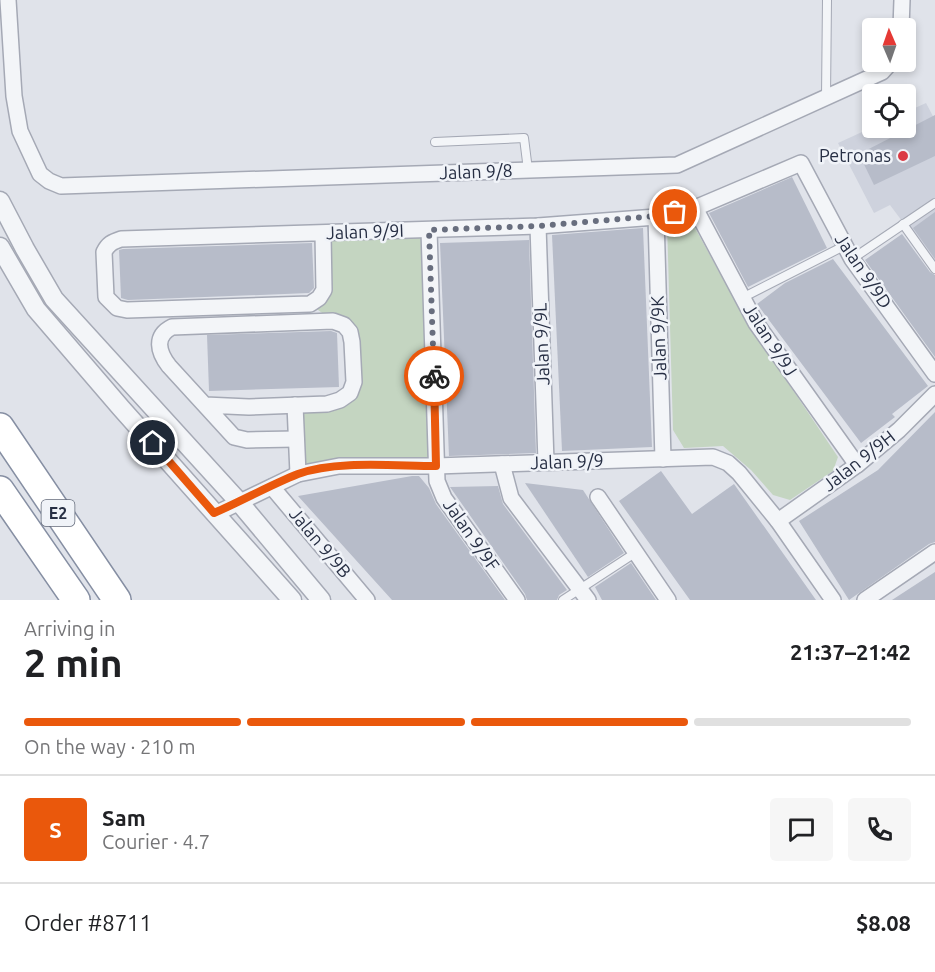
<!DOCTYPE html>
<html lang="en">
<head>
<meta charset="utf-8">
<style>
  :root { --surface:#fff; --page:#f6f6f6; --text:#202124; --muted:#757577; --line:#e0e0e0; --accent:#ea580c }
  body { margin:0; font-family:Ubuntu,sans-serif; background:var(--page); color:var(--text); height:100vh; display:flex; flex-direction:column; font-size:22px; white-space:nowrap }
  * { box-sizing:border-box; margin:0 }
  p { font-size:20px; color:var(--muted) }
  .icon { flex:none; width:33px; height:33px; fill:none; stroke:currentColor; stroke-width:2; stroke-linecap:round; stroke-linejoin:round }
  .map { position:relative; height:600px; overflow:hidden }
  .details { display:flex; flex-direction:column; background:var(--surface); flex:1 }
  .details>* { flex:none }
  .needle { width:39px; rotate:358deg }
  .controls { position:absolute; left:862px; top:18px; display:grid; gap:12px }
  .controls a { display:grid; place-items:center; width:54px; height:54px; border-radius:6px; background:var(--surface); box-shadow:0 3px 9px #0003; font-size:30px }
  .pin { position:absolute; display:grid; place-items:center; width:51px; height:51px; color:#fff; margin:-26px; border:3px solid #fff; border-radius:50%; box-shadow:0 2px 6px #0007 }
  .courier { position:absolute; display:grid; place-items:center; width:60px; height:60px; margin:-30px; border:4px solid #ea580c; border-radius:50%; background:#fff; color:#222; box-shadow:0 2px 8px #0007 }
  .summary em { font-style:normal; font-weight:700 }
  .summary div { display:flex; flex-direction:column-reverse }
  .summary { display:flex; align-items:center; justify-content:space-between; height:102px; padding:0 24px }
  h1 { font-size:39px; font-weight:700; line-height:45px }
  .bar { display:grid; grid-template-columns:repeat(4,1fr); gap:9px 6px; align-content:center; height:72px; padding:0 24px }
  .bar i { height:8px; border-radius:4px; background:var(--line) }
  .bar .selected { background:var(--accent) }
  .bar p { grid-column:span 4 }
  .line { display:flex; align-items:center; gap:15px; padding:0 24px; border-top:2px solid var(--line) }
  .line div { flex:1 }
  .round { display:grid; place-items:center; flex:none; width:63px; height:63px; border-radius:6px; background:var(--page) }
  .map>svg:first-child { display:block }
</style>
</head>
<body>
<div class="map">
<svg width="935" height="600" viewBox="0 0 935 600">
  <rect width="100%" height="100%" fill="#e0e3ea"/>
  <!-- built -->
  <path fill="#ced2dd" d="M926 103 935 120V265L890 205 874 213 838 143 873 127 906 128V112Z"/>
  <!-- green -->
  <g fill="#c4d5c1">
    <path d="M689 217 745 319 838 457 833 471 790 500 773 495 751 470 723 446 684 448 673 430 667 222Z"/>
    <path d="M429 230 436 466 298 474 295 405 350 393 352 342 333 321 310 304 319 298 323 234Z"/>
  </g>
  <!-- building -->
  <g fill="#b7bcc9">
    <path d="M935 115V156L874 185 859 154Z"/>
    <path d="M792 177 827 248 748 287 709 213Z"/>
    <path d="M935 212V259L913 228Z"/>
    <path d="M643 228 652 447 562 451 552 235Z"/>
    <path d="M902 234 930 272 935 275V357L865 260Z"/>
    <path d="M529 240 536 453 449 456 440 243Z"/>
    <path d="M312 243 314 288 309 293 128 300 121 298 119 250 123 249Z"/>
    <path d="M833 259 928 386 892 414 895 417 861 443 757 304 785 283Z"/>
    <path d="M331 331 337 333 339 387 209 391 207 335Z"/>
    <path d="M935 412V542L929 544 849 600 799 521 878 470Z"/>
    <path d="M661 471 692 514 734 484 816 600H690L619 501Z"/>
    <path d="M412 476H419L429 488 436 504 505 600H392L298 496Z"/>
    <path d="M525 483 583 490 624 553 588 577Z"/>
    <path d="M498 486 503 504 567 590 559 595 557 600H527L525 594 450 487Z"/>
    <path d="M631 563 656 600H602L595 587Z"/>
    <path d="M935 572V600H892Z"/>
  </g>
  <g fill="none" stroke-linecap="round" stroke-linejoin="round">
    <!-- service casing -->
    <g stroke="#a5a9b5" stroke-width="10">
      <g id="service">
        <path d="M826 97 827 0"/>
        <path d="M435 142 524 138 528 170"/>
        <path d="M903 224 935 269"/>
        <path d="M852 259 935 203"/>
        <path d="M742 298 844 246"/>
        <path d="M563 600 635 553"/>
      </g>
    </g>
    <!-- minor casing -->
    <g stroke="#a5a9b5" stroke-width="18">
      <g id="minor">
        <path d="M8 0 14 96 20 131 40 174 49 181 61 186 677 165 882 72 891 62"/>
        <path d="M901 28 902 0"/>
        <path d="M695 208 756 323 857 465"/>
        <path d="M656 217 663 459"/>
        <path d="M538 226 546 462"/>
        <path d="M429 230 437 481 444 498 517 600"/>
        <path d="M323 234 324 290 319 298 310 304 127 310 117 308 106 297 104 252C108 244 112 242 121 239L538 226 656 217 695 208 801 163 852 259 935 374"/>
        <path d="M205 405 249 407 327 404 340 400 350 393 354 382 352 342 350 332 344 325 333 321 172 327C154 336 158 352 169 366L234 437 247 440 296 439"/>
        <path d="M295 405 298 474"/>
        <path d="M502 464 511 498 588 600"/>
        <path d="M272 487 367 600"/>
        <path d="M598 497 668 600"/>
        <path d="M215 514 298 474 339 466H436L713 457 728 463 739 473 778 521 833 600"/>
        <path d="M778 521 857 465 899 430 935 394"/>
        <path d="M865 600 935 552"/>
      </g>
    </g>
    <!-- tertiary casing -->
    <g stroke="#a5a9b5" stroke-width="21">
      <g id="tertiary">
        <path d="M0 201 25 249 54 299 239 502 321 600"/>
        <path d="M0 247 36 309 121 408 292 600"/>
      </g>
    </g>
    <!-- motorway casing -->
    <g stroke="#868fa3" stroke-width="30">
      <g id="motorway">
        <path d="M0 427 117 600"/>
        <path d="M0 490 76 600"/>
      </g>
    </g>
    <!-- service -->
    <use href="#service" stroke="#f3f5f8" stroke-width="8"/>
    <!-- minor -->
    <use href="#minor" stroke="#f3f5f8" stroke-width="15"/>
    <!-- tertiary -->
    <use href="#tertiary" stroke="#f3f5f8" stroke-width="18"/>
    <!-- motorway -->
    <use href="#motorway" stroke="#fff" stroke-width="27"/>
  </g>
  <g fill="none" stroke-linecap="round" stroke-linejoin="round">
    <!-- done -->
    <path stroke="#686e7e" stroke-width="6" stroke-dasharray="0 10.8" d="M434 376 429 230 538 226 656 216 675 212"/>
    <!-- route -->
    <path stroke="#ea580c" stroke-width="8" d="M153 443 214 513C242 501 270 485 298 474 336 460 395 466 436 466L434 376"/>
  </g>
  <!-- markers -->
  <circle fill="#db3a44" stroke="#f0f3f8" stroke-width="2" cx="903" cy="156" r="6"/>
  <g text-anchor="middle" stroke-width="5" stroke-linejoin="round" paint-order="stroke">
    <!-- shield labels -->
    <rect fill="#f0f3f8" stroke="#636a7a" stroke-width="1.5" x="41.5" y="500" width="33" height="26" rx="4.5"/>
    <g font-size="16" font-weight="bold" fill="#272f44">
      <text x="58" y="519">E2</text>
    </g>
    <!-- poi labels -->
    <g font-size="18" fill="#272f44" stroke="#f0f3f8" text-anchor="end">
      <text x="891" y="162">Petronas</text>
    </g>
    <!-- street labels -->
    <g font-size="18" fill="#272f44" stroke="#f0f3f8">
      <text transform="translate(476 172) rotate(-2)" y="6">Jalan 9/8</text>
      <text transform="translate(365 232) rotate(-2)" y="6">Jalan 9/9I</text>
      <text transform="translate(863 271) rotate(56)" y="6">Jalan 9/9D</text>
      <text transform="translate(659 338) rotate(-92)" y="6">Jalan 9/9K</text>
      <text transform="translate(770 340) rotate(57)" y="6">Jalan 9/9J</text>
      <text transform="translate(542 344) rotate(-92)" y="6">Jalan 9/9L</text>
      <text transform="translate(859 461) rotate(-38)" y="6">Jalan 9/9H</text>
      <text transform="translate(567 462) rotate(-2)" y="6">Jalan 9/9</text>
      <text transform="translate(471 535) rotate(55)" y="6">Jalan 9/9F</text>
      <text transform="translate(320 543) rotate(50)" y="6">Jalan 9/9B</text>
    </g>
  </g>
</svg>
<div class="controls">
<a><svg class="needle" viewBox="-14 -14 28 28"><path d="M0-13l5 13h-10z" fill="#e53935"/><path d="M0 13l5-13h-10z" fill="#757577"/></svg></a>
<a><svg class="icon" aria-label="locate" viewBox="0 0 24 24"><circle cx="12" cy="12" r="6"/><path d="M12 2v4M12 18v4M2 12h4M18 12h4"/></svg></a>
</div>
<div class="pin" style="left:675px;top:212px;background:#ea580c"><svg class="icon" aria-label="bag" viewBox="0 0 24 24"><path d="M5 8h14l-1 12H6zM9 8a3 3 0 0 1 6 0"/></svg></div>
<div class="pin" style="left:153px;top:443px;background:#1f2937"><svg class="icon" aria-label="home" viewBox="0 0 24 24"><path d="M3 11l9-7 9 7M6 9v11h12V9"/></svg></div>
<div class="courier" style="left:434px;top:376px"><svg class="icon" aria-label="bike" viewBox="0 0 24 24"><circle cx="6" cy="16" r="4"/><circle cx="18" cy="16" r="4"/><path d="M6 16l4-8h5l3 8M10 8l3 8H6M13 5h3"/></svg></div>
</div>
<section class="details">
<div class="summary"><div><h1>2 min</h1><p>Arriving in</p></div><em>21:37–21:42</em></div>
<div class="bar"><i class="selected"></i><i class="selected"></i><i class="selected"></i><i></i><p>On the way · 210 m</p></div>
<div class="line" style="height:108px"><b class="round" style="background:var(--accent);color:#fff">S</b><div><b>Sam</b><p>Courier · 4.7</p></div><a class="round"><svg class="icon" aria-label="chat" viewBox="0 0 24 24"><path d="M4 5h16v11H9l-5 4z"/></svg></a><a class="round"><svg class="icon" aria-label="phone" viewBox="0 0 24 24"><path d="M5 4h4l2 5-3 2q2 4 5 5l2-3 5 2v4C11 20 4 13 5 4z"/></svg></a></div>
<div class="line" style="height:78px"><div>Order #8711</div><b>$8.08</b></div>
</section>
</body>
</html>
